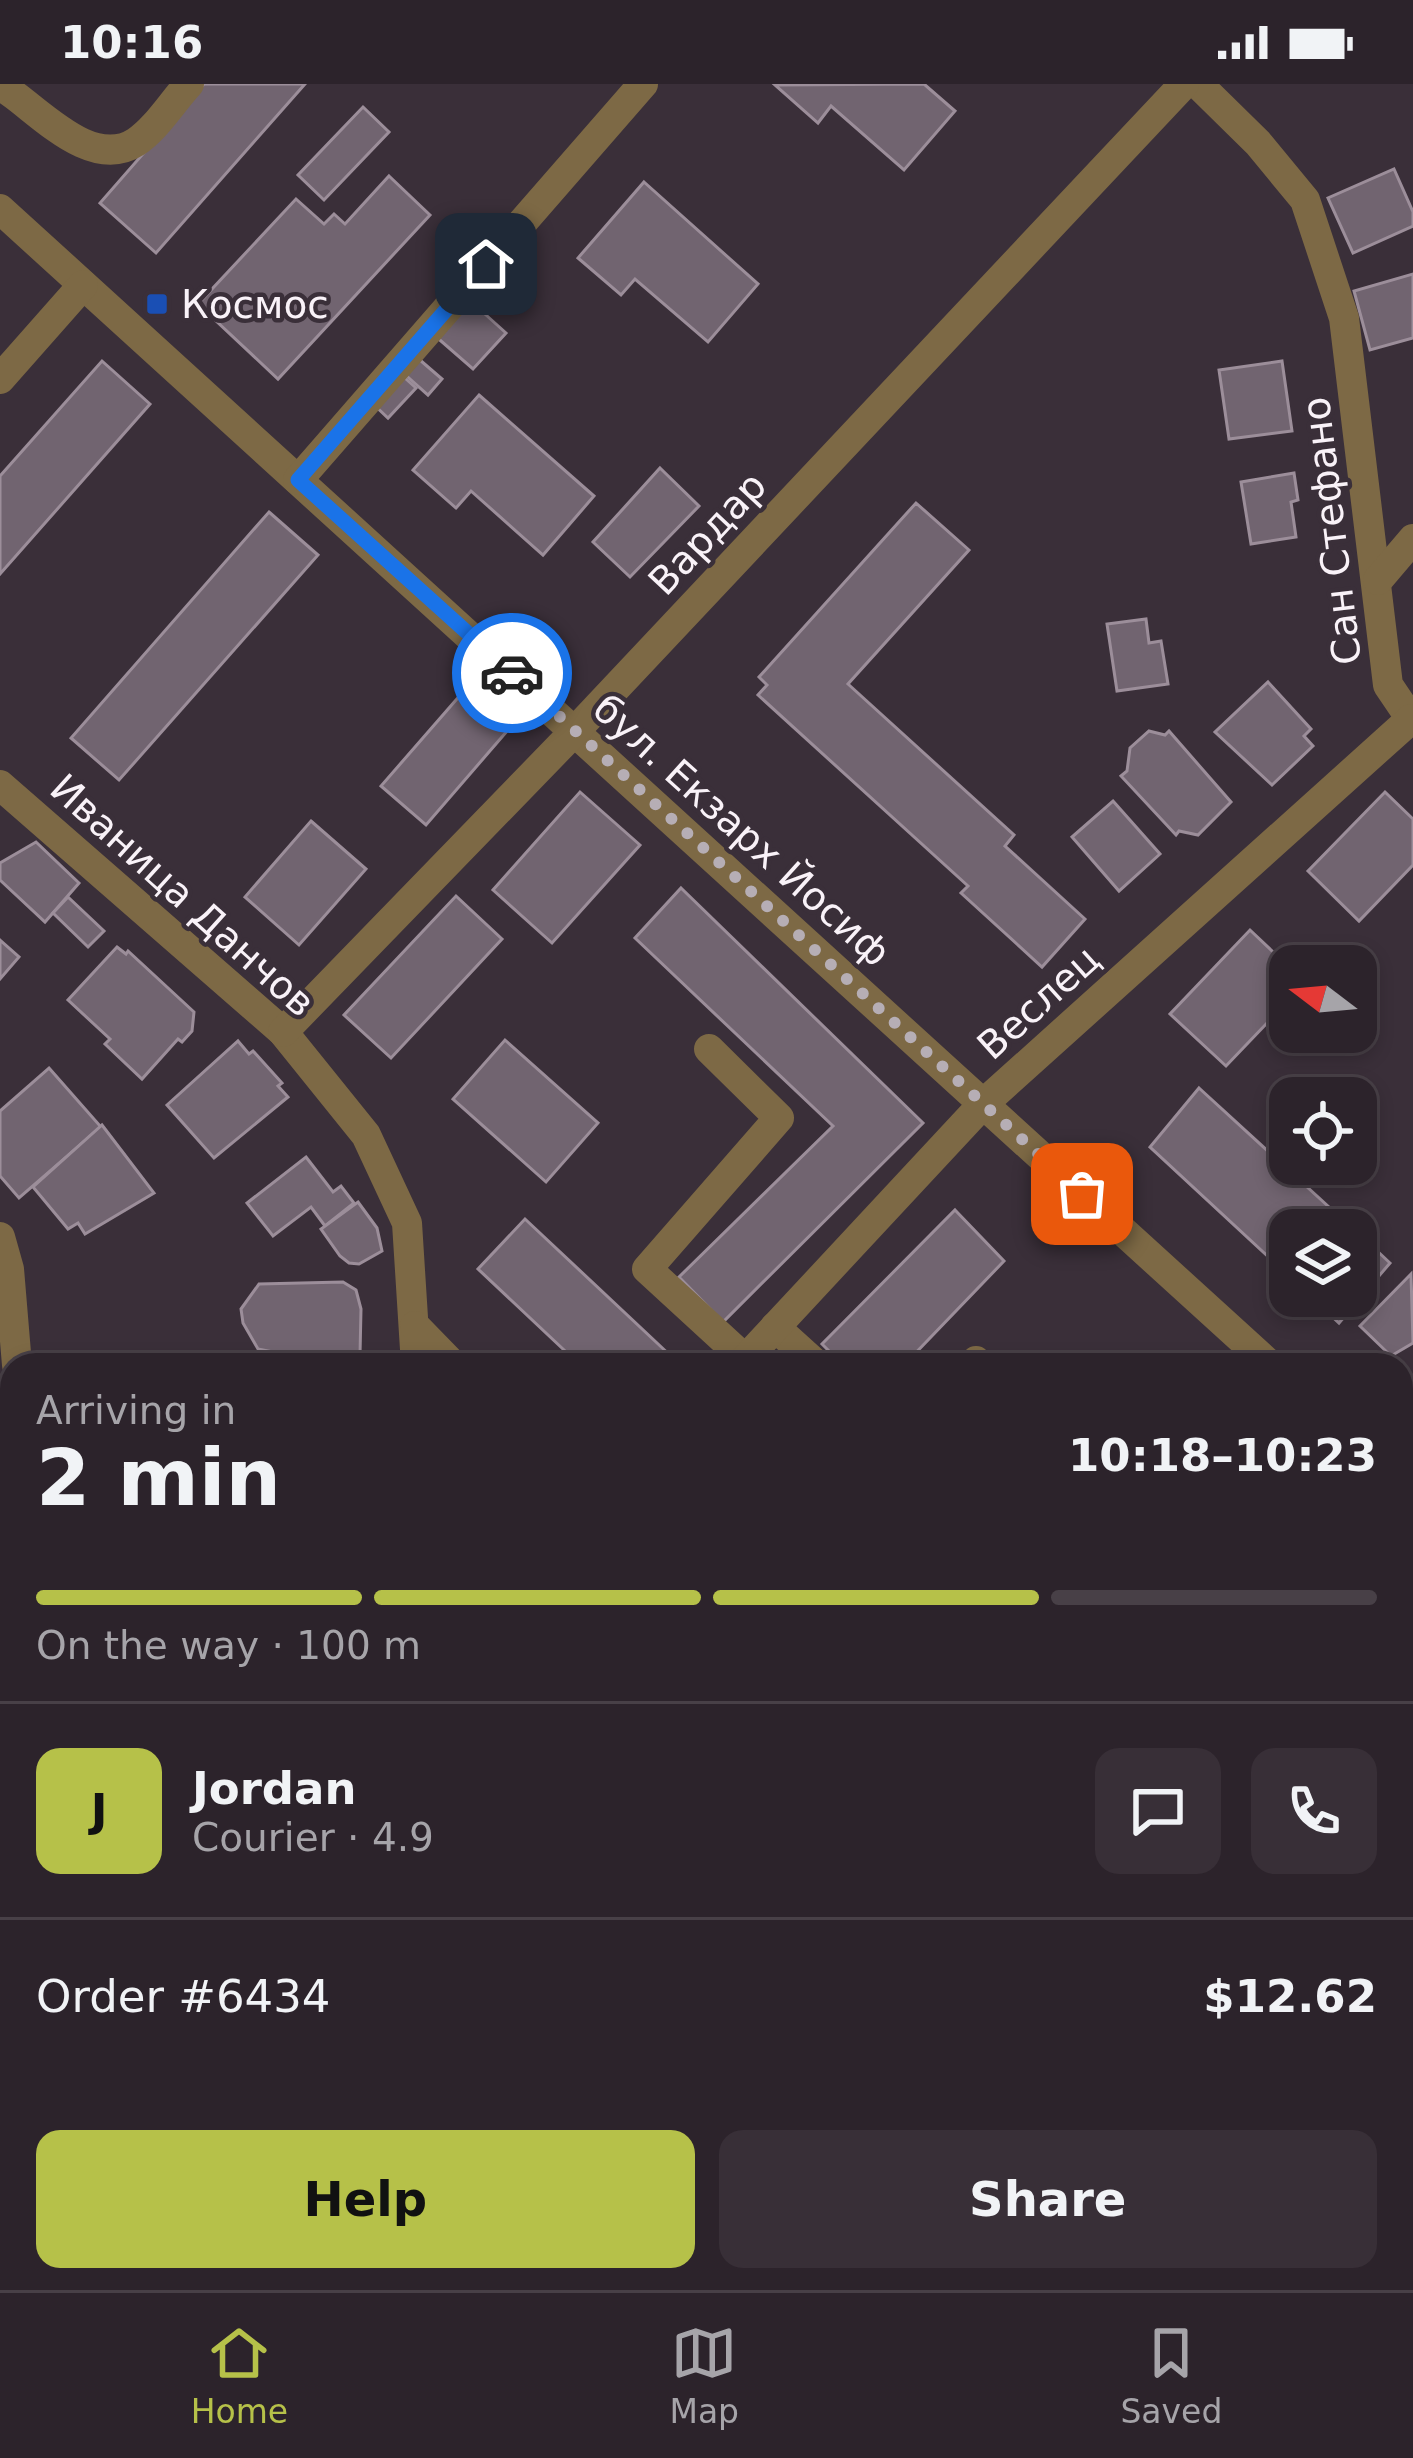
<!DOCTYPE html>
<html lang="en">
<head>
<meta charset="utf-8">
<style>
  :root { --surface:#2c232b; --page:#382f37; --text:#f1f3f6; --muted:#a6a4a9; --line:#484047; --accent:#b6c149 }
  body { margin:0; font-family:"DejaVu Sans",sans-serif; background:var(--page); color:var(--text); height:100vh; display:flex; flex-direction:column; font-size:45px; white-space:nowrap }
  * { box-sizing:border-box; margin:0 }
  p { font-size:39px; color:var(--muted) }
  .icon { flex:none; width:66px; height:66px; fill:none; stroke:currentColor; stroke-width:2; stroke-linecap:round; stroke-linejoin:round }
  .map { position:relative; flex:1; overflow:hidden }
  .panel { position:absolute; left:0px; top:1269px; width:1413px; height:939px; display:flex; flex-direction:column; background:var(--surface); border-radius:36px 36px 0 0; box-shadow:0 6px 18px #0003,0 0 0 3px var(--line) }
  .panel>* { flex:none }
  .needle { width:78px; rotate:286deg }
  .tools { position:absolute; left:1269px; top:861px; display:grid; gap:24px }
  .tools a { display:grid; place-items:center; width:108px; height:108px; border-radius:24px; background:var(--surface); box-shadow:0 6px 18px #0003,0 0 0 3px var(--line); font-size:60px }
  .pin { position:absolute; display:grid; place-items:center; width:102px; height:102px; color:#fff; margin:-51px; border-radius:24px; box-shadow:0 6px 18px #0006 }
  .courier { position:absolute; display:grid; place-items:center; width:120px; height:120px; margin:-60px; border:9px solid #1a73e8; border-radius:50%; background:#fff; color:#222; box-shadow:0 3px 15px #0007 }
  .head em { font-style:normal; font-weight:600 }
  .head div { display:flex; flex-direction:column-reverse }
  .head { display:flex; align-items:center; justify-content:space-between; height:204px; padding:0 36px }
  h1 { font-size:78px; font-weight:600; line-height:90px }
  .bar { display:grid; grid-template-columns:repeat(4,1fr); gap:18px 12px; align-content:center; height:144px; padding:0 36px }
  .bar i { height:15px; border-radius:9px; background:var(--line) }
  .bar .active { background:var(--accent) }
  .bar p { grid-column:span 4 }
  .line { display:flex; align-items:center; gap:30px; padding:0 36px; border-top:3px solid var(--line) }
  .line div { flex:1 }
  .round { display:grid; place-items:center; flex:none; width:126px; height:126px; border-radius:24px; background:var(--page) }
  .action { display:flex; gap:24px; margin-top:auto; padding:24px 36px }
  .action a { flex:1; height:138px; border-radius:24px; background:var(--accent); color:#111; font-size:48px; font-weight:600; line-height:138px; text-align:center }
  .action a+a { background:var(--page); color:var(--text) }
  .status { display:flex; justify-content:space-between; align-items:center; height:84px; padding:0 60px; background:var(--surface); direction:ltr }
  .status svg { height:33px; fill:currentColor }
  .menu { display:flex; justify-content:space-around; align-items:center; height:168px; border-top:3px solid var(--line); background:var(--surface); font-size:33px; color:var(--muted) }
  .menu a { display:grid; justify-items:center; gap:6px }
  .menu .active { color:var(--accent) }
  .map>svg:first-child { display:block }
</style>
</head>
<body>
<div class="status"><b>10:16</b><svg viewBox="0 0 49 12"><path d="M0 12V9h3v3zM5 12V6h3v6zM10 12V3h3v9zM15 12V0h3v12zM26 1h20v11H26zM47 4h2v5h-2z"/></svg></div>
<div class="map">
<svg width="1413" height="2206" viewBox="0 0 1413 2206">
  <rect width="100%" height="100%" fill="#3a2f39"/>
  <!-- building -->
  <g fill="#716470" stroke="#9c8e9a" stroke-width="3">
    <path d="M204 0H305L156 169 100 119Z"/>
    <path d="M924 0 955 27 904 86 831 22 818 39 775 1Z"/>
    <path d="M363 23 389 48 324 116 298 91Z"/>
    <path d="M1394 85 1413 128V142L1353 169 1328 114Z"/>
    <path d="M389 92 430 131 278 295 198 220 296 115 324 140 334 130 345 140Z"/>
    <path d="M644 98 758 200 708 258 635 195 621 211 578 174Z"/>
    <path d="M1413 190V254L1370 266 1354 207Z"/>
    <path d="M466 213 506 249 473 285 433 250Z"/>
    <path d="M413 270 442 295 428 311 400 286Z"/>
    <path d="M102 277 150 320 0 490V392Z"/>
    <path d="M1282 277 1292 347 1229 355 1219 286Z"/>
    <path d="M396 286 416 304 388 334 369 316Z"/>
    <path d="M479 311 594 412 543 471 471 407 456 424 413 386Z"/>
    <path d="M660 384 699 422 630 493 593 458Z"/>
    <path d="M1294 389 1298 416 1291 418 1296 453 1251 460 1241 398Z"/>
    <path d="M916 419 969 466 848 600 1014 751 1005 762 1085 835 1042 883 961 809 968 802 758 611 767 601 759 593Z"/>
    <path d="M269 428 318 471 119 696 71 654Z"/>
    <path d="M1146 535 1149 559 1161 557 1168 600 1117 607 1107 540Z"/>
    <path d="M1268 598 1311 645 1304 652 1313 662 1272 701 1215 648Z"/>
    <path d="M470 600 514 639 426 741 381 702Z"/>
    <path d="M1149 647 1165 651 1169 647 1231 718 1198 751 1179 747 1176 751 1121 692 1127 687 1130 664Z"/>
    <path d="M580 708 640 761 552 859 493 806Z"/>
    <path d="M1385 708 1413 735V781L1359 837 1308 787Z"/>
    <path d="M1113 717 1160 770 1119 807 1072 753Z"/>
    <path d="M311 737 366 785 299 861 245 813Z"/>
    <path d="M36 758 79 799 45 838 0 796V779Z"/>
    <path d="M681 804 923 1039 723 1238 679 1193 833 1042 635 854Z"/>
    <path d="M456 812 502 855 391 974 344 931Z"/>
    <path d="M68 813 104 847 88 863 53 829Z"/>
    <path d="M1250 846 1290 884V915L1226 982 1170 930Z"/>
    <path d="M0 856 19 873 0 895Z"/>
    <path d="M117 863 126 870 128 867 194 928 192 947 182 958 178 955 142 995 105 960 110 955 68 916Z"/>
    <path d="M505 956 598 1039 546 1098 453 1015Z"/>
    <path d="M238 957 249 970 253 967 282 999 278 1002 288 1013 214 1074 167 1021Z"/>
    <path d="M49 984 101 1043 19 1114 0 1092V1027Z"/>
    <path d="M1199 1004 1354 1146H1290V1193L1150 1063Z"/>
    <path d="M102 1041 154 1109 85 1150 78 1139 68 1145 33 1103Z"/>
    <path d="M306 1073 333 1108 341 1102 354 1119 325 1142 311 1123 273 1152 247 1119Z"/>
    <path d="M358 1118 377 1144 382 1167 359 1180 349 1179 340 1172 321 1145Z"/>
    <path d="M955 1126 1004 1177 904 1281H843L822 1260Z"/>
    <path d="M525 1135 673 1274 667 1281H580L478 1185Z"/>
    <path d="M1356 1147 1390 1179 1339 1239 1310 1212H1356Z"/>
    <path d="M1411 1190 1413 1259 1391 1272 1360 1242Z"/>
    <path d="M343 1198 356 1206 361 1225 360 1271H338L339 1275 320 1279 314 1270 298 1273 258 1265 243 1239 241 1225 259 1200Z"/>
    <path d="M1401 1557 1413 1562V1599L1401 1594Z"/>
    <path d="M1401 1606 1413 1611V1668L1401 1663Z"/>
    <path d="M1 1660 12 1669V1732L0 1723Z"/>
    <path d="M1408 1757 1413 1759V1791L1401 1787Z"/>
    <path d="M12 1766V1839L0 1831V1783Z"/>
    <path d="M0 1943 12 1950V2005L0 2026Z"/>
    <path d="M16 2196H82L98 2205 11 2206Z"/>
    <path d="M283 2196H317L304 2206H291Z"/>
    <path d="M545 2196H663L658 2206H540Z"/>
    <path d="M962 2196H1027L1039 2206H957Z"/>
    <path d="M1126 2196H1194L1202 2206H1128L1131 2203Z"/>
  </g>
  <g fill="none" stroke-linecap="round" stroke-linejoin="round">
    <!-- minor -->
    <g stroke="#7d6945" stroke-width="30">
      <path d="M1198 0 1258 59 1305 116 1344 234 1388 601 1413 638"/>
      <path d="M10 8C43 31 93 86 136 58 156 45 173 17 189 0"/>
      <path d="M0 125 1270 1281"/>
      <path d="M0 295 83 201"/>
      <path d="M298 396 643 0"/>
      <path d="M1378 496 1413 455"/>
      <path d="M0 701 283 948 366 1051 407 1139 416 1281"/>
      <path d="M283 948 576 646 1184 0"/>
      <path d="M709 965 779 1034 647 1185 745 1275"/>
      <path d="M0 1153 9 1185 17 1281"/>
      <path d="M415 1242 453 1281"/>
      <path d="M775 1243 817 1281"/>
      <path d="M740 1281 983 1020 1411 635"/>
      <path d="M972 1281 976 1277"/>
      <path d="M1401 1408 1413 1381"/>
      <path d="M0 1427 12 1426"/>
      <path d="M1401 1710 1413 1714"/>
      <path d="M0 1889 12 1896"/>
      <path d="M0 2173 12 2152"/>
      <path d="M407 2196 426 2206"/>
      <path d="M1230 2196 1238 2206"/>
      <path d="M911 2206 916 2196"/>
    </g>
  </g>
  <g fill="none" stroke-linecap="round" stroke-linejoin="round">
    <!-- done -->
    <path stroke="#b6aeb5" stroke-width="12" stroke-dasharray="0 21.6" d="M512 589 1082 1110"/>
    <!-- route -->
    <path stroke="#1a73e8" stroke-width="15" d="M486 180 298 396 512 589"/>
  </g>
  <!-- markers -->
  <rect fill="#1a4fb4" stroke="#3a2f39" stroke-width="4.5" x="145" y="208" width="24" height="24" rx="6"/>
  <g text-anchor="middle" stroke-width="9" stroke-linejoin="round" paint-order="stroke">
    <!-- poi labels -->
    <g font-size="39" fill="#f9f2f8" stroke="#3a2f39" text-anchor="start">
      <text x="181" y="234">Космос</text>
    </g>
    <!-- street labels -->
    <g font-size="39" fill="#f9f2f8" stroke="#3a2f39">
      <text transform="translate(1331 447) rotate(-97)" y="14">Сан Стефано</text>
      <text transform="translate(707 449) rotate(-47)" y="14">Вардар</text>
      <text transform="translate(742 746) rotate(42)" y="14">бул. Екзарх Йосиф</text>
      <text transform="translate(183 811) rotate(42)" y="14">Иваница Данчов</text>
      <text transform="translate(1038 918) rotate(-42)" y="14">Веслец</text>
    </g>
  </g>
</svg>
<div class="tools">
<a><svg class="needle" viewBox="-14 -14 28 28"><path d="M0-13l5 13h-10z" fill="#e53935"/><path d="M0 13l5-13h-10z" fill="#a6a4a9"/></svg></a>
<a><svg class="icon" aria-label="locate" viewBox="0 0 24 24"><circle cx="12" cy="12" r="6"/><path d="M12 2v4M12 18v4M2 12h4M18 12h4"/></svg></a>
<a><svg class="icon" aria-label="layers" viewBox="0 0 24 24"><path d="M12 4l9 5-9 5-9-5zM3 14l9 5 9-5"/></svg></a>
</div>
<div class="pin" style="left:1082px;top:1110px;background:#ea580c"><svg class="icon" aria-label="bag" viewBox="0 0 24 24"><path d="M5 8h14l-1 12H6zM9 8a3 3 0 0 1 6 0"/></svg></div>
<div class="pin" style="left:486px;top:180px;background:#1f2937"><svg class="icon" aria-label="home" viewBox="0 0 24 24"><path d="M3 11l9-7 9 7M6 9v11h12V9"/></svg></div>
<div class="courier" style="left:512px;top:589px"><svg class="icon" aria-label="car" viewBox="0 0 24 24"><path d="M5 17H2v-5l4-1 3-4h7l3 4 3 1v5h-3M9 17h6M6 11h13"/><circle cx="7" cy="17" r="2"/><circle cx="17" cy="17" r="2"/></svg></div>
<section class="panel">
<div class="head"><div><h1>2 min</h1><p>Arriving in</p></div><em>10:18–10:23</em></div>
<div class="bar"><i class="active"></i><i class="active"></i><i class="active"></i><i></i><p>On the way · 100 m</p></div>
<div class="line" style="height:216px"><b class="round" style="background:var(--accent);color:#111">J</b><div><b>Jordan</b><p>Courier · 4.9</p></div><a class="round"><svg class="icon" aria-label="chat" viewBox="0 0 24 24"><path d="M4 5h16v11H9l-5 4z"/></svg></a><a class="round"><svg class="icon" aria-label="phone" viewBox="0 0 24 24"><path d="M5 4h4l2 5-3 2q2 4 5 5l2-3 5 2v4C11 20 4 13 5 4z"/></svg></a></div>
<div class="line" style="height:156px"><div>Order #6434</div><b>$12.62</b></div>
<div class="action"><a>Help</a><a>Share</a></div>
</section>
</div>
<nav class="menu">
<a class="active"><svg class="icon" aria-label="home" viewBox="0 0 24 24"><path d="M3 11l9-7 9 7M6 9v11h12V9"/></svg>Home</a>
<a><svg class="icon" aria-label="map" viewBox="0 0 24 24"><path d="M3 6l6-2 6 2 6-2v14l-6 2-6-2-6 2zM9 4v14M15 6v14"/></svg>Map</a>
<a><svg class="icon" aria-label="saved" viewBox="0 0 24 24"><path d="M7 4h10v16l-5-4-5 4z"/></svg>Saved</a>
</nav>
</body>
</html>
